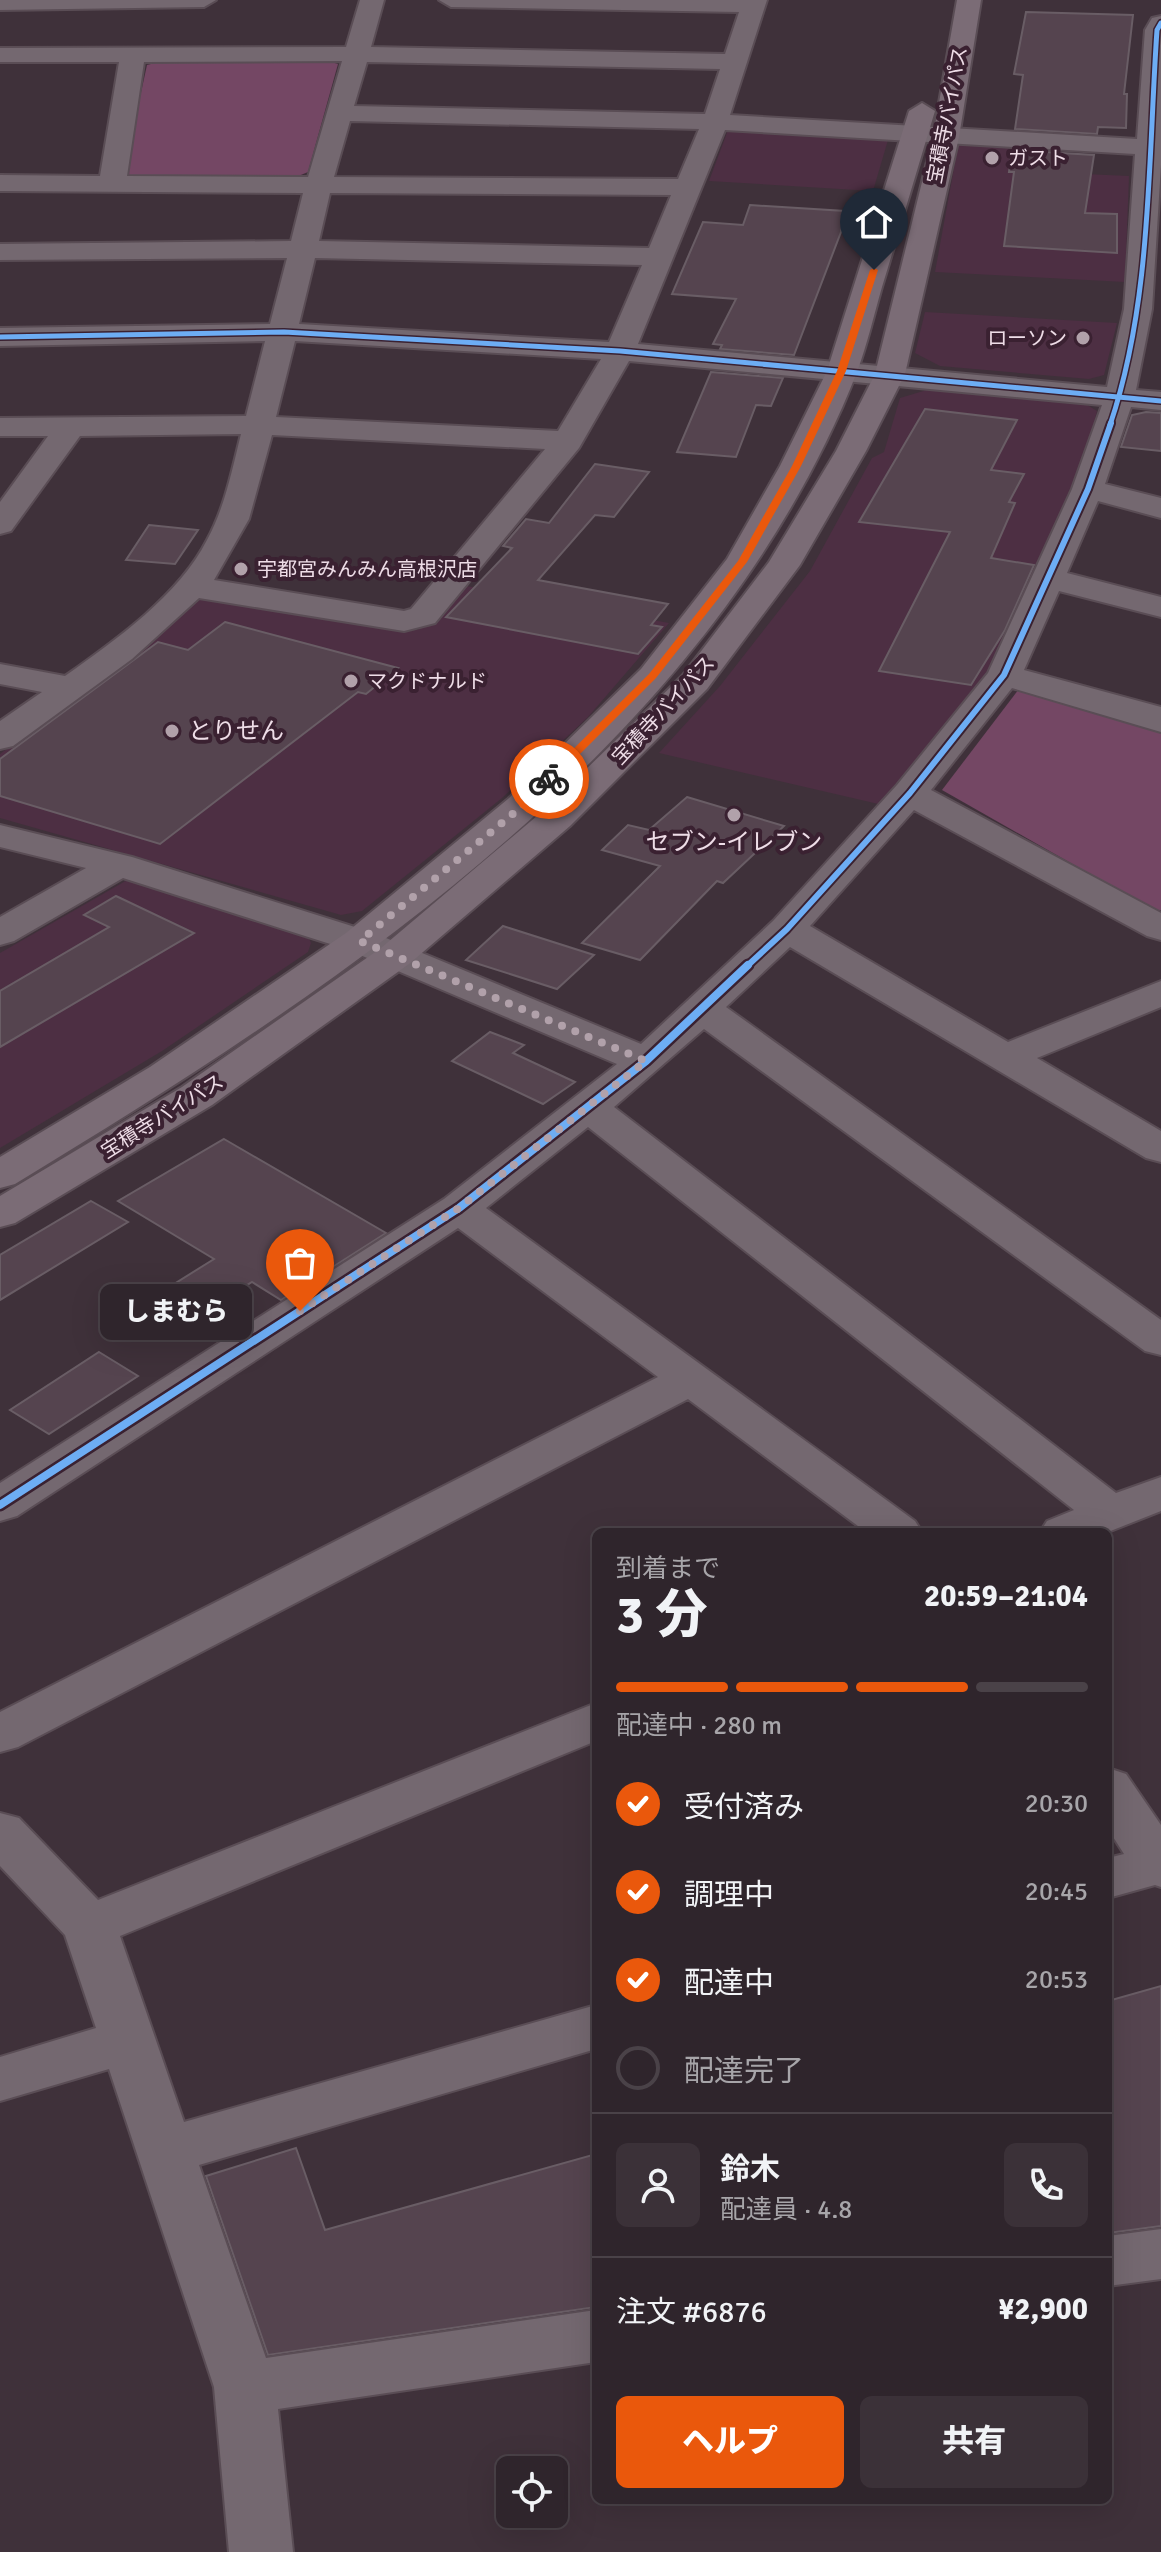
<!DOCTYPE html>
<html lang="ja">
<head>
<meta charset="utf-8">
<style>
  :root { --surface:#2f252c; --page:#3b3138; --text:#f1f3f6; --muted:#a7a5a9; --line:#4a4248; --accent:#ea580c }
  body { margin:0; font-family:Signika,"Noto Sans JP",sans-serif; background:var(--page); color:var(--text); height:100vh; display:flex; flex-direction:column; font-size:30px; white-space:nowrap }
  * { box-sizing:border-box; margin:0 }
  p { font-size:26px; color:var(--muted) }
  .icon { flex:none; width:44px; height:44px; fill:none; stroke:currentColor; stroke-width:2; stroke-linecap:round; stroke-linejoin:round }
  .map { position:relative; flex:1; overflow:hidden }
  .details { position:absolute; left:592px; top:1528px; width:520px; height:976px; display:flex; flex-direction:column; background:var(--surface); border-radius:12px; box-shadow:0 8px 32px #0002,0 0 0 2px var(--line) }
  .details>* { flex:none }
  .buttons { position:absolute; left:496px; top:2456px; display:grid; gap:16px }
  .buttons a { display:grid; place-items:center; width:72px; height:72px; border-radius:12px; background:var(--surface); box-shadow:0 8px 32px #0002,0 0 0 2px var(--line); font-size:40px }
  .pin { position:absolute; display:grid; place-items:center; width:68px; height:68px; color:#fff; margin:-82px -34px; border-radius:50% 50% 50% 0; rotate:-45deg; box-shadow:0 0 8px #0007 }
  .pin .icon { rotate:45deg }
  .courier { position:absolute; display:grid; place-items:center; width:80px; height:80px; margin:-40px; border:6px solid #ea580c; border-radius:50%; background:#fff; color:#222; box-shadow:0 2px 10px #0007 }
  .bubble { position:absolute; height:56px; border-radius:12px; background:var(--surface); box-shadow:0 8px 32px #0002,0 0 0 2px var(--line); font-size:26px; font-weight:800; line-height:56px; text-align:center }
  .overview em { font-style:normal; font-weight:800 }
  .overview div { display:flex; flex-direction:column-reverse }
  .overview { display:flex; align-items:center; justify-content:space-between; height:136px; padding:0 24px }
  h1 { font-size:52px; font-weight:800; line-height:60px }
  .bar { display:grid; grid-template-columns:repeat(4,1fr); gap:12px 8px; align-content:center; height:96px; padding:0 24px }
  .bar i { height:10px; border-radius:6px; background:var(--line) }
  .bar .active { background:var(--accent) }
  .bar p { grid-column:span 4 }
  .line { display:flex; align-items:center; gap:20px; padding:0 24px; border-top:2px solid var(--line) }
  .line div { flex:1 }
  .round { display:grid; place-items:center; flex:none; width:84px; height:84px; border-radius:12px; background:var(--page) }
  ol { padding:0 24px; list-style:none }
  li { display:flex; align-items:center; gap:24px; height:88px }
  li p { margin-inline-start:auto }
  li .icon { padding:8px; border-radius:50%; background:var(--accent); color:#fff; stroke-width:4 }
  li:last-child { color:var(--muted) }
  li i { width:44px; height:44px; border:4px solid var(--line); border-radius:50% }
  .button { display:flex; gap:16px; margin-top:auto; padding:16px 24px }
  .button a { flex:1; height:92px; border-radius:12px; background:var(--accent); color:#fff; font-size:32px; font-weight:800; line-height:92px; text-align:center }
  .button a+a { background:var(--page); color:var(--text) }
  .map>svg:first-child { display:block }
</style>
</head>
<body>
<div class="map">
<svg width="1161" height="2552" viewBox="0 0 1161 2552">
  <rect width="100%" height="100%" fill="#3f313a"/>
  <!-- built -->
  <g fill="#4d2f43">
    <path d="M728 130 888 140 873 191 709 181Z"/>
    <path d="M959 141 1041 145 1040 172 1129 176 1125 282 935 272Z"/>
    <path d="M925 312 1117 323 1104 375 1089 379 940 366 915 353Z"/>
    <path d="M930 389 1084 403 1097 411 1079 485 993 674 887 806 659 753 720 686 810 571 872 458 884 452 900 398Z"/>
    <path d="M461 585 669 623 588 717 502 798 362 911 341 915 0 818V754L147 644 191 600 209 595 418 630Z"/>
    <path d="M129 879 307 934 311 943 308 952 162 1051 0 1148V953Z"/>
  </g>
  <!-- green -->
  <g fill="#744764">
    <path d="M325 60 338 64 308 172 296 177 142 179 123 175 147 65 163 61Z"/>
    <path d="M1019 689 1161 731V910L1157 912 942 790Z"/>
  </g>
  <!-- building -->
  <g fill="#55444f" stroke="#695d65" stroke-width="2">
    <path d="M1026 12 1133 15 1124 94H1127L1126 128 1098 127 1097 134 1015 129 1023 75 1014 74Z"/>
    <path d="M1012 150 1094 155 1085 213 1117 214V253L1004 246 1014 172H1009Z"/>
    <path d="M750 205 845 211 841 232 794 355 720 349 722 345 713 344 736 299 672 294 703 222 743 225Z"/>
    <path d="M711 372 783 378 771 406 756 405 736 457 677 452Z"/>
    <path d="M925 409 1017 420 991 470 1024 474 1009 502 1015 503 991 558 1034 565 1005 630 971 685 879 671 950 532 859 522Z"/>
    <path d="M1146 412 1161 413V451L1121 447 1132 415Z"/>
    <path d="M595 464 649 472 614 517 595 515 538 580 668 604 651 625 662 627 638 654 446 617 512 548 503 546 526 519 549 523Z"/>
    <path d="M149 525 198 530 175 564 126 560Z"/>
    <path d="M225 622 398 668 366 694 358 692 160 844 0 796V759L158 642 188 650Z"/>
    <path d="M687 797 784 826 723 883 717 881 640 960 582 943 660 866 602 850 628 825 649 830Z"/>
    <path d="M116 896 194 933 0 1047V991L109 927 84 915Z"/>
    <path d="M503 926 594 955 557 989 466 960Z"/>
    <path d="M490 1032 524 1045 513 1053 575 1082 543 1104 452 1061Z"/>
    <path d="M224 1139 386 1233 281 1300 252 1282 178 1329 139 1306 214 1259 118 1201Z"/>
    <path d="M91 1201 128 1222 0 1300V1255Z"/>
    <path d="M99 1352 138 1376 49 1434 10 1410Z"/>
    <path d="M1161 1986V2226L1108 2233V2001Z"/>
    <path d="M296 2148 325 2230 596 2154V2307L268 2355 206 2176Z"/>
  </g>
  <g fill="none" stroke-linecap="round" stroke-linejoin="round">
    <!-- minor casing -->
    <g stroke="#5a4d55" stroke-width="4">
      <g id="minor">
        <path d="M0 0H216L204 7 0 10Z"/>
        <path d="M360 0H384L371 47 725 54 739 12 451 7 439 0H767L730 115 1137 139 1145 30 1152 18 1161 16V165L1152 309 1136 390 1161 392V410L1131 407 1105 484 1161 498V518L1098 501 1067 573 1161 597V617L1059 591 1024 670 1161 707V732L1012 688 931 790 1161 913V940L1147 936 914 810 810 926 1008 1042 1161 981V1007L1037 1058 1161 1131V1162L1146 1158 790 947 726 1007 1161 1320V1355L1145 1351 704 1029 614 1107 1116 1493 1161 1477V1511L1108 1532H1040L1047 1521 1074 1510 588 1127 486 1208 915 1521 922 1532H866L688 1399 18 1747 0 1752V1712L658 1377 458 1228 17 1516 0 1521V1483L444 1199 617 1064 346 949 123 878 14 941 0 945V917L86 868 0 847V825L132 857 374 933 641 1044 773 921 897 785 988 673 1072 489 1102 405 629 361 579 448 435 623 404 631 199 598 132 659 13 746 0 749V721L42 692 0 684V664L65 676C116 640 179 595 207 540 225 507 232 470 241 434L80 436 11 531 0 534V502L48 436H0V418L246 416 265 341 0 346V328L270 324 287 258 0 260V244L291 241 303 193 0 191V175L100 176 119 62H0V48L346 47ZM342 61 308 177 127 176 144 62ZM367 62 720 69 705 114 354 106ZM350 121 699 129 678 179 334 177ZM725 130 1135 154 1124 309 1107 387 638 344ZM330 193 671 195 649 248 319 241ZM315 258 642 265 609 342 299 324ZM295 341 601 359 558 431 276 417ZM272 435 545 449 411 609 404 611 214 580 249 519Z"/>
        <path d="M596 1703V1741L120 1936 184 2122 596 2005V2049L199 2165 266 2358 596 2310V2362L278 2409 293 2552H229L214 2387 109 2069 0 2101V2057L96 2028 65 1935 0 1866V1813L19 1818 98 1900Z"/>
        <path d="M1108 1768 1126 1774 1161 1825V1887L1155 1885 1108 1898V1858L1124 1854 1108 1829Z"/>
        <path d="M1161 2229V2279L1108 2286V2236Z"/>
      </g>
    </g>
    <!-- major casing -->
    <g stroke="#5a4d55" stroke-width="4">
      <g id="major">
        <path d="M957 0H981L959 137 905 374 866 451 800 565 707 689 570 826 409 964 212 1105 15 1223 0 1227V1196L182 1087 381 948 544 810 683 675 769 562 836 451 875 374 933 137Z"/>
        <path d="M922 103 935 111C917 170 900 228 882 287 874 315 867 345 857 372 710 744 343 985 15 1184L0 1188V1157L150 1067 346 933 508 799 641 669 727 559 780 466 827 371 909 111Z"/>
      </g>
    </g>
    <!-- minor -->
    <use href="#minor" fill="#746870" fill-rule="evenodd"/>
    <!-- major -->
    <use href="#major" fill="#7b6c76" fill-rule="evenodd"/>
    <!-- cycleway-far2 casing -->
    <g stroke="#3a2131" stroke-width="8">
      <g id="cycleway-far2">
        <path d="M0 337 284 332 620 351 1161 401"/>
        <path d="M1110 425C1152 302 1148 159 1157 30L1161 23"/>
      </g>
    </g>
    <!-- cycleway-far1 casing -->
    <g stroke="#3a2131" stroke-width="10">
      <path id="cycleway-far1" d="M746 967 787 929 910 793 1004 675 1088 489 1111 423"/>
    </g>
    <!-- cycleway casing -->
    <g stroke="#3a2131" stroke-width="13">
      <path id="cycleway" d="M0 1505 459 1208 646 1061 748 965"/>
    </g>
    <!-- cycleway-far2 -->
    <use href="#cycleway-far2" stroke="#6dadf4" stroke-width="5"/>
    <!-- cycleway-far1 -->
    <use href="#cycleway-far1" stroke="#6dadf4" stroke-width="6"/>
    <!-- cycleway -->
    <use href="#cycleway" stroke="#6dadf4" stroke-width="8"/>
  </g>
  <!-- route -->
  <path fill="#ea580c" d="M874 268 878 270 846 371 801 466 747 562 656 678 553 781H545V777L649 674 738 561 792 466 837 371 870 270Z"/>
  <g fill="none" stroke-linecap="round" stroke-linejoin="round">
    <!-- done -->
    <path stroke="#b1a1aa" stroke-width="8" stroke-dasharray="0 14.4" d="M300 1311 459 1208 646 1061 360 941 521 807 549 779"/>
  </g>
  <!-- markers -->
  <g fill="#b1a1aa" stroke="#3a2131" stroke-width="3">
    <circle cx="992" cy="158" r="8"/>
    <circle cx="1083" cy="338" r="8"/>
    <circle cx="241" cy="569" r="8"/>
    <circle cx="351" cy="681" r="8"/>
    <circle cx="172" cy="731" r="8"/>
    <circle cx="734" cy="815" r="8"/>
  </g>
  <g text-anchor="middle" stroke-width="8" stroke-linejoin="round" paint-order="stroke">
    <!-- far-street labels -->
    <g font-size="20" fill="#eedde7" stroke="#3a2131">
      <text transform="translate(947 115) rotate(-79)" y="7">宝積寺バイパス</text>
      <text transform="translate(663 710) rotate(-47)" y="7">宝積寺バイパス</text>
      <text transform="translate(162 1116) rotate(-32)" y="7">宝積寺バイパス</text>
    </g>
    <!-- far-poi labels -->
    <g font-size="20" fill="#eedde7" stroke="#3a2131" text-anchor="start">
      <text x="1008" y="165">ガスト</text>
      <text x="1067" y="345" text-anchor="end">ローソン</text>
      <text x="257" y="576">宇都宮みんみん高根沢店</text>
      <text x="367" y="688">マクドナルド</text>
    </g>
    <!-- poi labels -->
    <g font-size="24" fill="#eedde7" stroke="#3a2131" text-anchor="start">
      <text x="188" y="739">とりせん</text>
      <text x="734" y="850" text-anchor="middle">セブン-イレブン</text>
    </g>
  </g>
</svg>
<div class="buttons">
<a><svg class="icon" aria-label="locate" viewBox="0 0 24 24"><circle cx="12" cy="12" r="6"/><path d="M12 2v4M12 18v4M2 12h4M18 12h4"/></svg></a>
</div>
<div class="pin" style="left:300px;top:1311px;background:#ea580c"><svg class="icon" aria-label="bag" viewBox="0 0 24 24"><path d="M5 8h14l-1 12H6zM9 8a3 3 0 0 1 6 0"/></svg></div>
<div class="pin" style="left:874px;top:270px;background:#1f2937"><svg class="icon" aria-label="home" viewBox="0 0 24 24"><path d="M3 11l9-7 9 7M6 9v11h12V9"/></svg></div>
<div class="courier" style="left:549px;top:779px"><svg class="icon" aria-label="bike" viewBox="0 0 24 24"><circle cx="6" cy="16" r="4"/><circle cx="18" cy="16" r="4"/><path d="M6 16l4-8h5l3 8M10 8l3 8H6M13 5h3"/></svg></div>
<div class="bubble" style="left:100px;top:1284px;width:152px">しまむら</div>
<section class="details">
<div class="overview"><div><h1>3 分</h1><p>到着まで</p></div><em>20:59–21:04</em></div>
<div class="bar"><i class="active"></i><i class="active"></i><i class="active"></i><i></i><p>配達中 · 280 m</p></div>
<ol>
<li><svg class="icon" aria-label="check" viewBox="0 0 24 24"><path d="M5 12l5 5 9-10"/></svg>受付済み<p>20:30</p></li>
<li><svg class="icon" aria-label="check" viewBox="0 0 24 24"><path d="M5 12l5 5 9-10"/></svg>調理中<p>20:45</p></li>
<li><svg class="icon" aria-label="check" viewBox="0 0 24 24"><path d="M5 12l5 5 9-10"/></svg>配達中<p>20:53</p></li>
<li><i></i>配達完了</li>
</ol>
<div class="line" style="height:144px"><a class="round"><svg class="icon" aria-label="person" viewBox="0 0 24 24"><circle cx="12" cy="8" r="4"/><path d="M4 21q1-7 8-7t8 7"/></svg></a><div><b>鈴木</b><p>配達員 · 4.8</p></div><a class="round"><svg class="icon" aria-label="phone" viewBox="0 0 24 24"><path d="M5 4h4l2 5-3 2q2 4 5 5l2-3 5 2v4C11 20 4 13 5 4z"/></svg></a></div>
<div class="line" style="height:104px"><div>注文 #6876</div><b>¥2,900</b></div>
<div class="button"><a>ヘルプ</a><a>共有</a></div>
</section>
</div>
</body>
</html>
